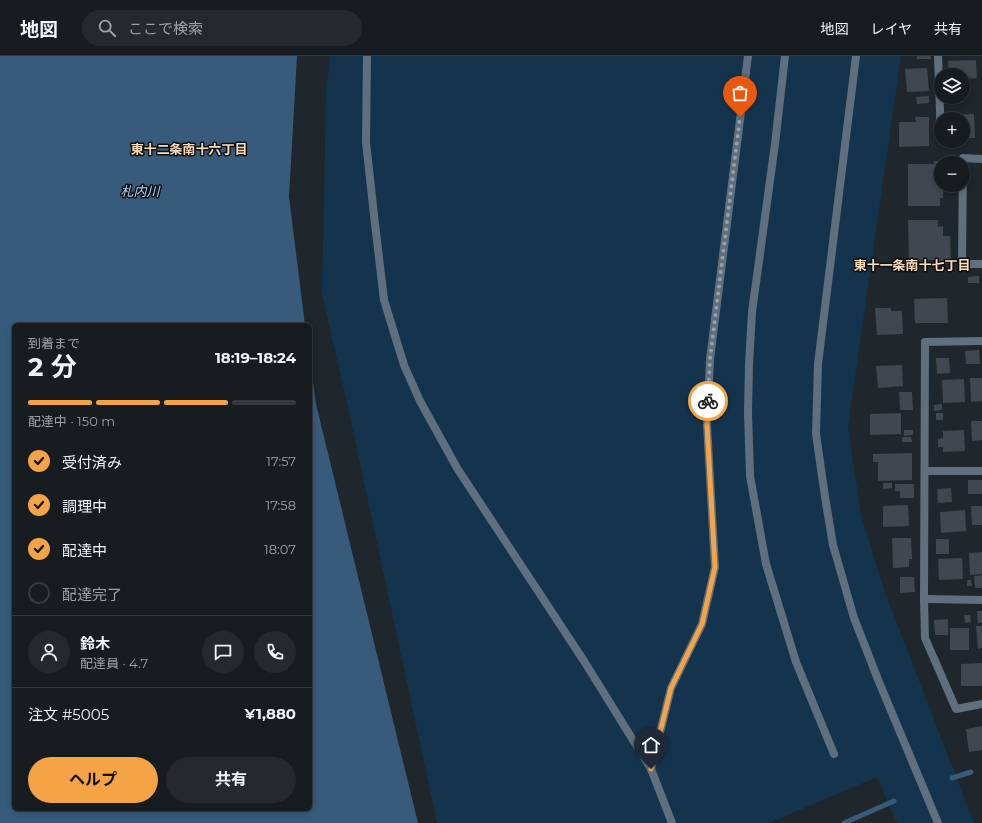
<!DOCTYPE html>
<html lang="ja">
<head>
<meta charset="utf-8">
<style>
  :root { --surface:#171c21; --page:#24292e; --text:#f1f3f6; --muted:#9ea1a5; --line:#363a3f; --accent:#f4a345 }
  body { margin:0; font-family:Montserrat,"Noto Sans JP",sans-serif; background:var(--page); color:var(--text); height:100vh; display:flex; flex-direction:column; font-size:15px; white-space:nowrap }
  * { box-sizing:border-box; margin:0 }
  p { font-size:13px; color:var(--muted) }
  .icon { flex:none; width:22px; height:22px; fill:none; stroke:currentColor; stroke-width:2; stroke-linecap:round; stroke-linejoin:round }
  .map { position:relative; flex:1; overflow:hidden }
  .details { position:absolute; left:12px; top:267px; width:300px; height:488px; display:flex; flex-direction:column; background:var(--surface); border-radius:6px; box-shadow:0 2px 6px #0003,0 0 0 1px var(--line) }
  .details>* { flex:none }
  .controls { position:absolute; left:934px; top:12px; display:grid; gap:8px }
  .controls a { display:grid; place-items:center; width:36px; height:36px; border-radius:50%; background:var(--surface); box-shadow:0 2px 6px #0003,0 0 0 1px var(--line); font-size:20px }
  .pin { position:absolute; display:grid; place-items:center; width:34px; height:34px; color:#fff; margin:-41px -17px; border-radius:50% 50% 50% 0; rotate:-45deg; box-shadow:0 0 4px #0007 }
  .pin .icon { rotate:45deg }
  .courier { position:absolute; display:grid; place-items:center; width:40px; height:40px; margin:-20px; border:3px solid #f4a345; border-radius:50%; background:#fff; color:#222; box-shadow:0 1px 5px #0007 }
  .head em { font-style:normal; font-weight:700 }
  .head div { display:flex; flex-direction:column-reverse }
  .head { display:flex; align-items:center; justify-content:space-between; height:68px; padding:0 16px }
  h1 { font-size:26px; font-weight:700; line-height:30px }
  .bar { display:grid; grid-template-columns:repeat(4,1fr); gap:6px 4px; align-content:center; height:48px; padding:0 16px }
  .bar i { height:5px; border-radius:3px; background:var(--line) }
  .bar .selected { background:var(--accent) }
  .bar p { grid-column:span 4 }
  .line { display:flex; align-items:center; gap:10px; padding:0 16px; border-top:1px solid var(--line) }
  .line div { flex:1 }
  .round { display:grid; place-items:center; flex:none; width:42px; height:42px; border-radius:21px; background:var(--page) }
  ol { padding:0 16px; list-style:none }
  li { display:flex; align-items:center; gap:12px; height:44px }
  li p { margin-inline-start:auto }
  li .icon { padding:4px; border-radius:50%; background:var(--accent); color:#111; stroke-width:4 }
  li:last-child { color:var(--muted) }
  li i { width:22px; height:22px; border:2px solid var(--line); border-radius:50% }
  .primary-button { display:flex; gap:8px; margin-top:auto; padding:8px 16px }
  .primary-button a { flex:1; height:46px; border-radius:24px; background:var(--accent); color:#111; font-size:16px; font-weight:700; line-height:46px; text-align:center }
  .primary-button a+a { background:var(--page); color:var(--text) }
  header { display:flex; align-items:center; gap:24px; box-sizing:border-box; height:56px; padding:0 20px; background:var(--surface); border-bottom:1px solid var(--line) }
  header strong { font-size:19px }
  nav { display:flex; gap:22px; margin-inline-start:auto; font-size:14px }
  .search { width:280px; height:36px; background:var(--page); display:flex; align-items:center; gap:10px; box-sizing:border-box; padding:0 14px; border-radius:22px; color:var(--muted); font-size:15px }
  .map>svg:first-child { display:block }
</style>
</head>
<body>
<header>
<strong>地図</strong>
<div class="search"><svg class="icon" aria-label="search" viewBox="0 0 24 24"><circle cx="10" cy="10" r="6"/><path d="M15 15l6 6"/></svg>ここで検索</div>
<nav><a>地図</a><a>レイヤ</a><a>共有</a></nav>
</header>
<div class="map">
<svg width="982" height="767" viewBox="0 0 982 767">
  <rect width="100%" height="100%" fill="#1f262c"/>
  <!-- green -->
  <path fill="#14344e" d="M330 0H901L848 371 861 459 886 539 974 767H897L877 721 769 767H437L346 342 322 238 326 36Z"/>
  <!-- water -->
  <path fill="#385b7b" d="M0 0H297L289 141 305 269H14V753H310V305L316 348 418 767H0Z"/>
  <g fill="none" stroke-linecap="round" stroke-linejoin="round">
    <!-- stream -->
    <g stroke="#385b7b" stroke-width="5">
      <path d="M952 722 971 716"/>
      <path d="M844 767 894 745"/>
    </g>
  </g>
  <!-- building -->
  <g fill="#40474e">
    <rect x="917" y="0" width="14" height="3"/>
    <path d="M976 4 977 22 963 23V19H949L948 5Z"/>
    <path d="M927 12 929 35 907 36 905 13Z"/>
    <path d="M929 40V47L917 48 916 41Z"/>
    <path d="M948 41H961L962 47H948Z"/>
    <path d="M974 58 975 82H963V63H948L947 59Z"/>
    <path d="M915 61H929V90L899 91V66H916Z"/>
    <path d="M934 105H949V107H941V129H949V134H943V142H940V150H908V108H934Z"/>
    <path d="M908 164H938V171L943 170V180H950L951 208H935V204L909 205Z"/>
    <path d="M979 220V227H968V221Z"/>
    <path d="M947 242 948 267H915L914 243Z"/>
    <path d="M875 252H891V255H902L903 278 877 279Z"/>
    <path d="M979 294 980 308H966L965 295Z"/>
    <path d="M936 302H949L950 317 937 318Z"/>
    <path d="M902 309 903 330 878 332 876 310Z"/>
    <path d="M970 322H982V345L971 346Z"/>
    <path d="M964 323 965 346 943 347 942 324Z"/>
    <path d="M899 336H912L913 354H900Z"/>
    <path d="M942 348V354L934 355V349Z"/>
    <path d="M901 357V378L870 379V358Z"/>
    <rect x="936" y="357" width="7" height="7"/>
    <path d="M971 365H982V384L972 385Z"/>
    <path d="M904 374H913V379L904 380Z"/>
    <path d="M964 374 965 395 943 396V391H938V383L943 382V375Z"/>
    <path d="M902 381H911L912 386H902Z"/>
    <path d="M912 397V424L878 425V406H873V398Z"/>
    <rect x="968" y="424" width="14" height="14"/>
    <path d="M883 427H892V432L883 433Z"/>
    <path d="M895 428H914V442H900V435H895Z"/>
    <path d="M951 432 952 446 938 447 937 433Z"/>
    <path d="M908 449 909 470 883 471V450Z"/>
    <path d="M971 450H982V469H972Z"/>
    <path d="M965 454 966 475 941 477 940 456Z"/>
    <path d="M892 482H911L912 503H909V511L893 512Z"/>
    <rect x="936" y="483" width="13" height="15"/>
    <path d="M982 496V518L970 519 969 497Z"/>
    <path d="M962 502 963 523 939 524 938 503Z"/>
    <path d="M982 519V532H975L974 520Z"/>
    <path d="M900 521H914L915 536 900 537Z"/>
    <path d="M967 524H971L972 530H967Z"/>
    <path d="M977 555H982V567H978Z"/>
    <path d="M964 559H970L971 566 965 567Z"/>
    <path d="M948 563V579H935L934 564Z"/>
    <path d="M976 570H982V592L978 593Z"/>
    <rect x="950" y="572" width="19" height="22"/>
    <path d="M982 607V630H961V608Z"/>
    <path d="M982 670V694L969 696 966 673Z"/>
  </g>
  <g fill="none" stroke-linecap="round" stroke-linejoin="round">
    <!-- lane -->
    <g stroke="#5f6f7d" stroke-width="8">
      <path d="M367 0 366 86 375 168 384 244 404 309 420 345 457 412 584 605 651 713 672 767"/>
      <path d="M785 0 775 88 752 256 749 308 748 357 750 420 766 508 796 606 834 698"/>
      <path d="M938 0 941 83"/>
      <path d="M982 103 963 102 962 208H982"/>
      <path d="M651 713 671 632 702 568 715 511 707 369 710 303 748 0"/>
    </g>
    <!-- street -->
    <g stroke="#5f6f7d" stroke-width="8">
      <path d="M856 0 818 308 816 378 825 441 833 489 854 562 879 626 938 767"/>
      <path d="M982 285 925 286 924 543 925 582 956 653 982 648"/>
      <path d="M925 415H982"/>
      <path d="M924 543 982 544"/>
    </g>
  </g>
  <g fill="none" stroke-linecap="round" stroke-linejoin="round">
    <!-- done -->
    <path stroke="#9aa0a4" stroke-width="4" stroke-dasharray="0 7.2" d="M708 345 710 303 740 61"/>
    <!-- route -->
    <path stroke="#f4a345" stroke-width="5" d="M651 713 671 632 702 568 715 511 707 369 708 345"/>
  </g>
  <g text-anchor="middle" stroke-width="3" stroke-linejoin="round" paint-order="stroke">
    <!-- neighbourhood labels -->
    <g font-size="13" font-weight="bold" fill="#fedbb9" stroke="#0c0f11">
      <text x="189" y="98">東十二条南十六丁目</text>
      <text x="912" y="214">東十一条南十七丁目</text>
    </g>
    <!-- water labels -->
    <g font-size="13" font-style="italic" fill="#b4d6f6" stroke="#0c0f11">
      <text x="140" y="140">札内川</text>
    </g>
  </g>
</svg>
<div class="controls">
<a><svg class="icon" aria-label="layers" viewBox="0 0 24 24"><path d="M12 4l9 5-9 5-9-5zM3 14l9 5 9-5"/></svg></a>
<a>+</a>
<a>−</a>
</div>
<div class="pin" style="left:740px;top:61px;background:#ea580c"><svg class="icon" aria-label="bag" viewBox="0 0 24 24"><path d="M5 8h14l-1 12H6zM9 8a3 3 0 0 1 6 0"/></svg></div>
<div class="pin" style="left:651px;top:713px;background:#1f2937"><svg class="icon" aria-label="home" viewBox="0 0 24 24"><path d="M3 11l9-7 9 7M6 9v11h12V9"/></svg></div>
<div class="courier" style="left:708px;top:345px"><svg class="icon" aria-label="bike" viewBox="0 0 24 24"><circle cx="6" cy="16" r="4"/><circle cx="18" cy="16" r="4"/><path d="M6 16l4-8h5l3 8M10 8l3 8H6M13 5h3"/></svg></div>
<section class="details">
<div class="head"><div><h1>2 分</h1><p>到着まで</p></div><em>18:19–18:24</em></div>
<div class="bar"><i class="selected"></i><i class="selected"></i><i class="selected"></i><i></i><p>配達中 · 150 m</p></div>
<ol>
<li><svg class="icon" aria-label="check" viewBox="0 0 24 24"><path d="M5 12l5 5 9-10"/></svg>受付済み<p>17:57</p></li>
<li><svg class="icon" aria-label="check" viewBox="0 0 24 24"><path d="M5 12l5 5 9-10"/></svg>調理中<p>17:58</p></li>
<li><svg class="icon" aria-label="check" viewBox="0 0 24 24"><path d="M5 12l5 5 9-10"/></svg>配達中<p>18:07</p></li>
<li><i></i>配達完了</li>
</ol>
<div class="line" style="height:72px"><a class="round"><svg class="icon" aria-label="person" viewBox="0 0 24 24"><circle cx="12" cy="8" r="4"/><path d="M4 21q1-7 8-7t8 7"/></svg></a><div><b>鈴木</b><p>配達員 · 4.7</p></div><a class="round"><svg class="icon" aria-label="chat" viewBox="0 0 24 24"><path d="M4 5h16v11H9l-5 4z"/></svg></a><a class="round"><svg class="icon" aria-label="phone" viewBox="0 0 24 24"><path d="M5 4h4l2 5-3 2q2 4 5 5l2-3 5 2v4C11 20 4 13 5 4z"/></svg></a></div>
<div class="line" style="height:52px"><div>注文 #5005</div><b>¥1,880</b></div>
<div class="primary-button"><a>ヘルプ</a><a>共有</a></div>
</section>
</div>
</body>
</html>
